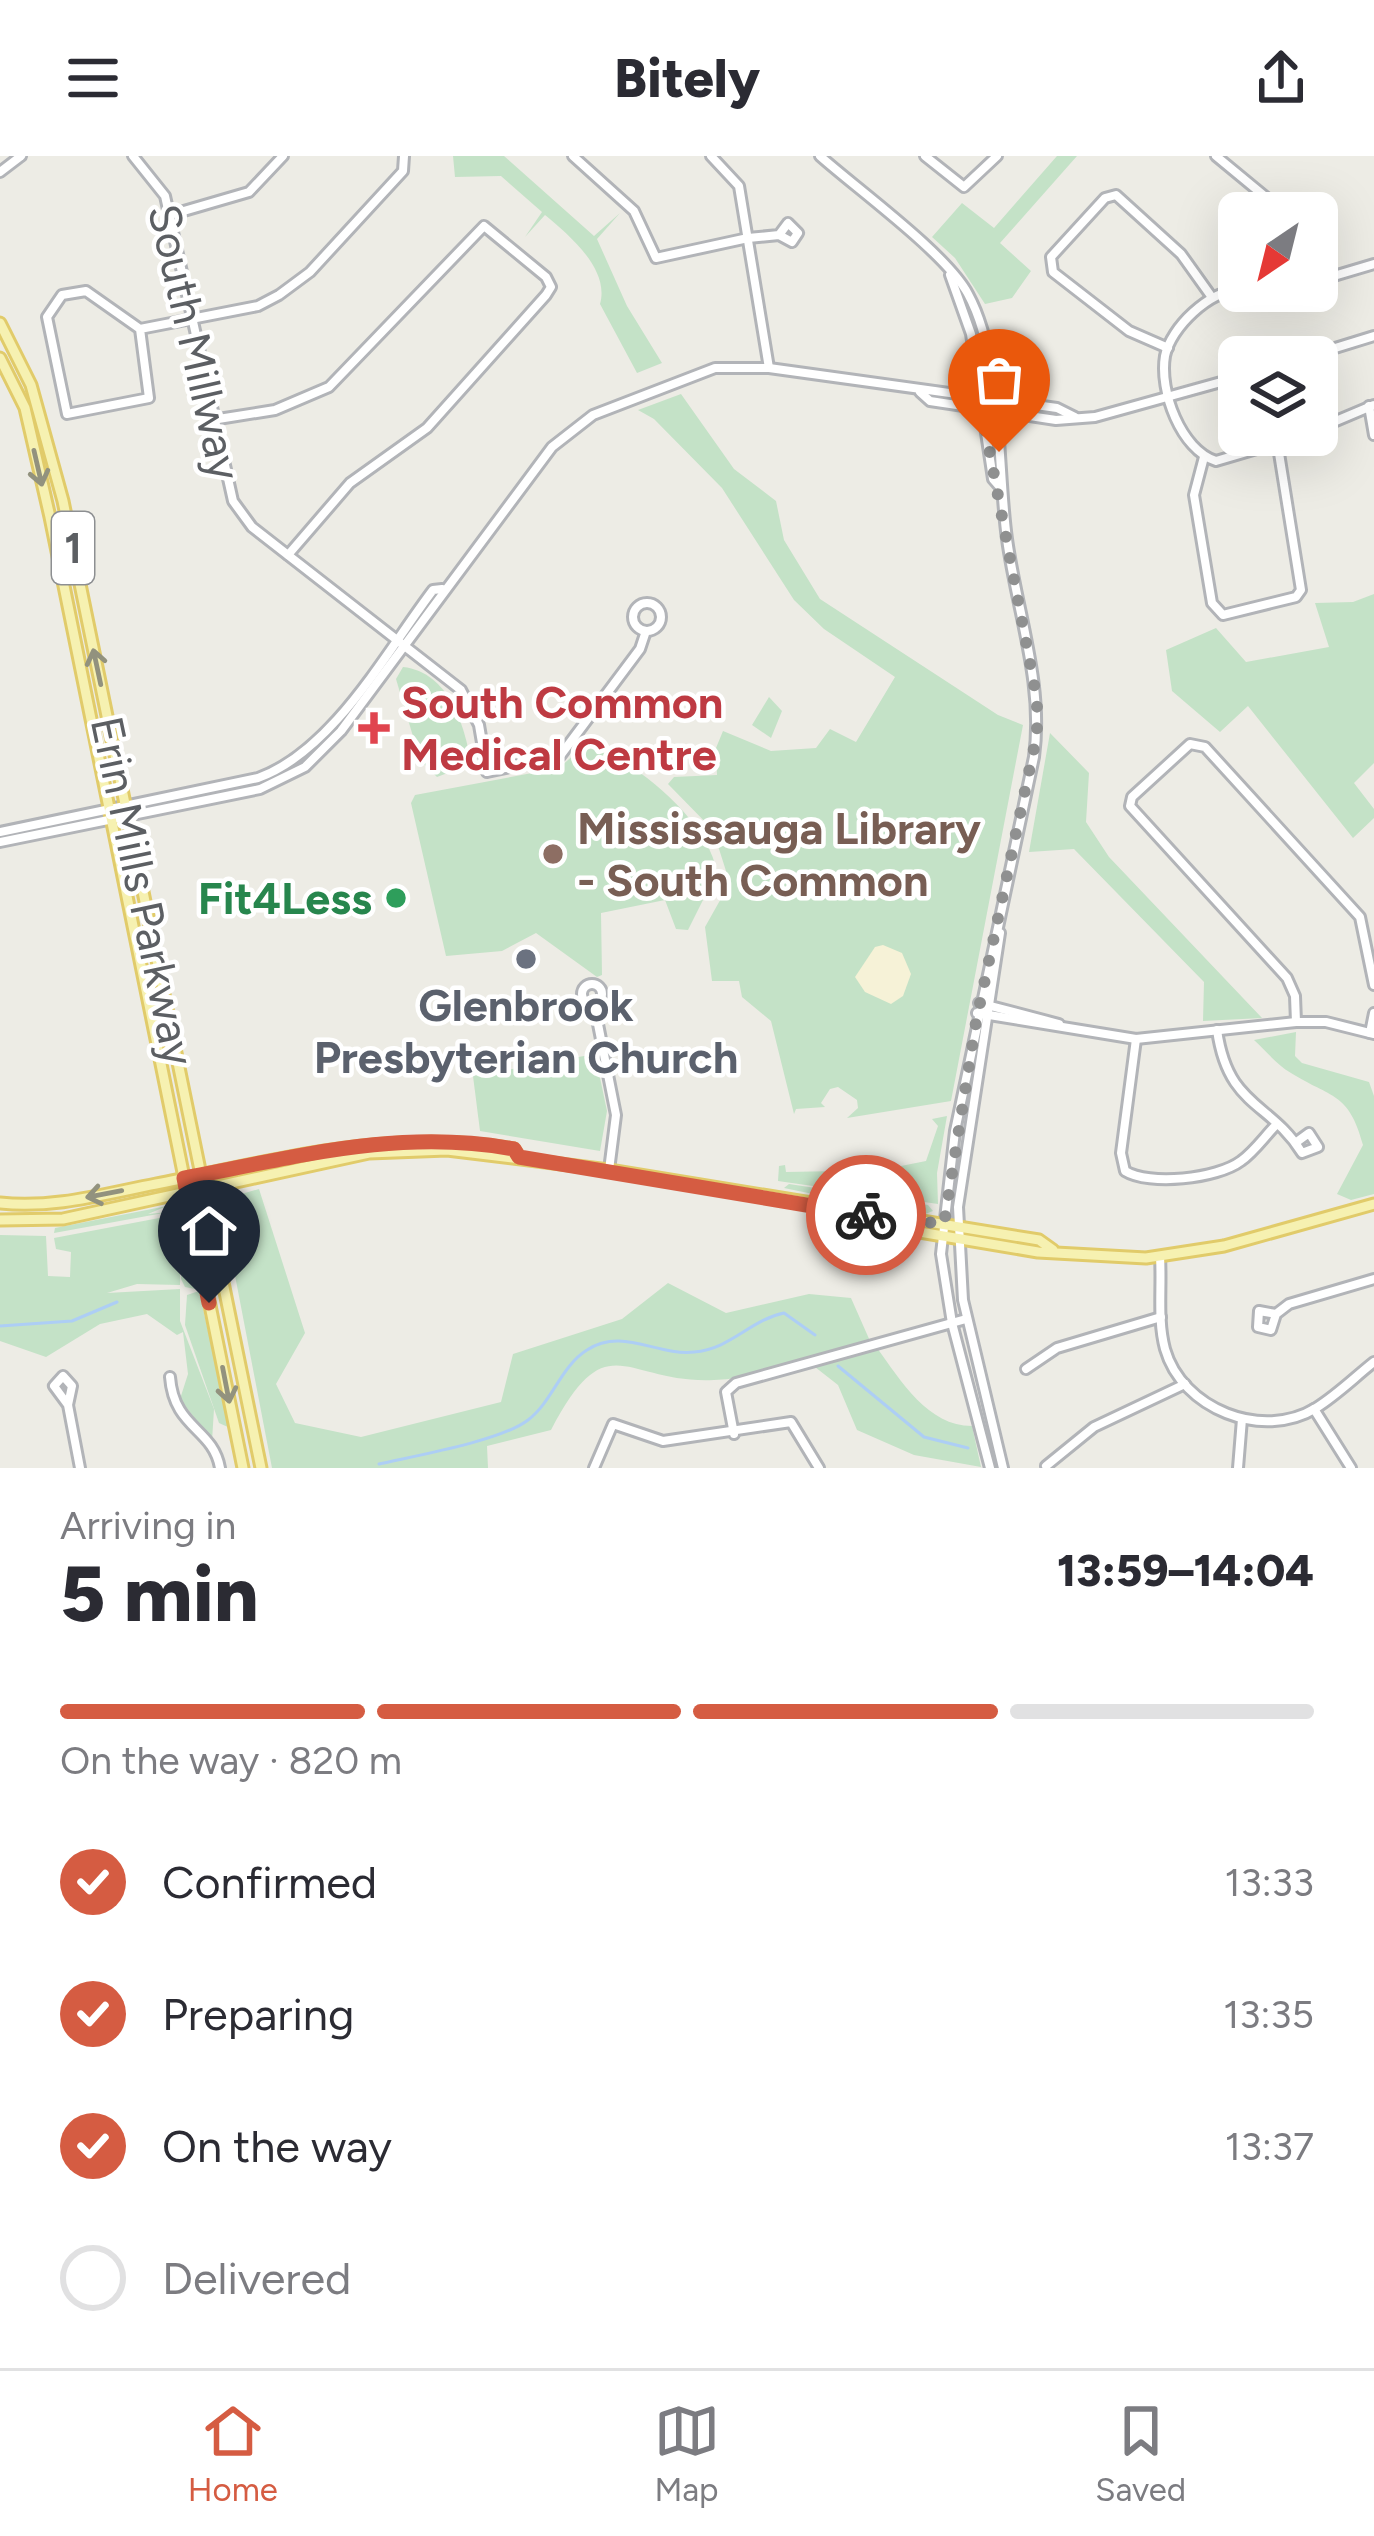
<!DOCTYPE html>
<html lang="en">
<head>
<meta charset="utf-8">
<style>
  :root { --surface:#fff; --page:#f7f7f7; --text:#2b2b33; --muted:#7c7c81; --line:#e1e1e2; --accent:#d55c42 }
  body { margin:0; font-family:Figtree,sans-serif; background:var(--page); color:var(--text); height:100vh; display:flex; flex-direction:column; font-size:45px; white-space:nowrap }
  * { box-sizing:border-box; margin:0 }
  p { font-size:39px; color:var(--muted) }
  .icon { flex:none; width:66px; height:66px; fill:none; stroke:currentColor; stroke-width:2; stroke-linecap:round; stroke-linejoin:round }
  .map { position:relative; height:1312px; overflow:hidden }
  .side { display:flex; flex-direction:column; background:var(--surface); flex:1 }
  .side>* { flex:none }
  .needle { width:78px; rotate:215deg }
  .buttons { position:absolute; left:1218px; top:36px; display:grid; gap:24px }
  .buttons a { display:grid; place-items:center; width:120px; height:120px; border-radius:18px; background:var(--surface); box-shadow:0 12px 48px #0002; font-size:60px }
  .pin { position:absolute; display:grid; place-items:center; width:102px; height:102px; color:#fff; margin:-123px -51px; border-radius:50% 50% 50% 0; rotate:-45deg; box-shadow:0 0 12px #0007 }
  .pin .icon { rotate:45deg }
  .courier { position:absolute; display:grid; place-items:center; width:120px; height:120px; margin:-60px; border:9px solid #d55c42; border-radius:50%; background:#fff; color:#222; box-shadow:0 3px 15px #0007 }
  .overview em { font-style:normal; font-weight:800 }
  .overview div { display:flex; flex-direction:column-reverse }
  .overview { display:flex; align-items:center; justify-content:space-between; height:204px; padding:0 60px }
  h1 { font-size:78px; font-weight:800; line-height:90px }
  .bar { display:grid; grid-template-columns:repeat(4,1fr); gap:18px 12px; align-content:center; height:144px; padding:0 60px }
  .bar i { height:15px; border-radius:9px; background:var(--line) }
  .bar .active { background:var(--accent) }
  .bar p { grid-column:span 4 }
  ol { padding:0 60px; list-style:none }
  li { display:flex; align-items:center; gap:36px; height:132px }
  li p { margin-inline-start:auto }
  li .icon { padding:12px; border-radius:50%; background:var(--accent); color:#fff; stroke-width:4 }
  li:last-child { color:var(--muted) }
  li i { width:66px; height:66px; border:6px solid var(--line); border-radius:50% }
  header { display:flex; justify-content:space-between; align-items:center; height:156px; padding:0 60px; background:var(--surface); font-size:54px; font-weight:800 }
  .tabs { display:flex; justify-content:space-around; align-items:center; height:168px; border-top:3px solid var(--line); background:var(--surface); font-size:33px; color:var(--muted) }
  .tabs a { display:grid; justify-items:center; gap:6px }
  .tabs .active { color:var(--accent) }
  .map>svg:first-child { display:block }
</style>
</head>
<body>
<header><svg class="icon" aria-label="menu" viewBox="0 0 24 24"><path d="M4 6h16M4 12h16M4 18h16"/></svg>Bitely<svg class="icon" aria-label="share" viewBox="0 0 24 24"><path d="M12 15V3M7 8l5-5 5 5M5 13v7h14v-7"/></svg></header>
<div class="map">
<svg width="1374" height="1312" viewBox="0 0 1374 1312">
  <rect width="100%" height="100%" fill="#edece5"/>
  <!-- green -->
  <g fill="#c4e2c7">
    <path d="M453 0H504L594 80 620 57 597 83 627 150 662 207 637 217 600 148C610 113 569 79 545 59L525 81 542 56 501 20 455 21Z"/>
    <path d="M1057 0H1077L1000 87 1031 115 1012 142 985 148 955 102 932 81 962 47 994 72Z"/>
    <path d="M681 238 734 313 776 345 784 384 820 443 998 559 1023 569 951 945 847 962 858 952 857 944 838 931 830 933 821 947 825 951 796 953 794 958 771 865 742 841 739 825H712L705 771 723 739 726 715 713 674 668 628 674 621 717 619 716 592 723 575 771 595 816 592 830 573 856 586 895 521 824 473 794 444 722 332 654 263 638 254Z"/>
    <path d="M1374 438V607L1354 627 1374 653V662L1353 682 1248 550 1220 576 1172 535 1166 494 1216 472 1246 506 1329 491 1315 447 1353 446Z"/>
    <path d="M403 511C449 516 465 570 471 608L437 621 420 604 396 523Z"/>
    <path d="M769 541 782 555 771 582 752 569Z"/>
    <path d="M1050 577 1089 617 1086 666 1109 701 1262 862 1203 865 1204 826 1074 693 1029 696Z"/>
    <path d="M585 589C634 602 708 664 717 716L688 774 676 773 665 744 601 757 602 819 597 821 536 777 502 795 446 800 411 647 415 639 559 612Z"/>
    <path d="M1296 876 1295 900 1302 907 1369 926 1374 940V1038L1351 1044 1337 1038 1363 989C1349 936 1331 942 1291 917 1277 909 1266 895 1254 884Z"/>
    <path d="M595 898 607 955 600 995 480 975 473 920Z"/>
    <path d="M947 960 937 1017 938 1048 778 1025 779 1010 785 1009 786 1016 839 1015 841 1009 842 1025 859 1028 858 1013 866 1017 926 1005 938 970 932 963Z"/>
    <path d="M789 1028 928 1049 933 1055 920 1060 784 1032Z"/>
    <path d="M259 1033 305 1177 276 1228 295 1267 361 1281 501 1246 513 1198 622 1163 668 1127 726 1157 809 1138 851 1142 870 1185C822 1199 765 1222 714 1224 624 1228 608 1165 551 1274L487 1290 488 1312H272L223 1057 231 1041Z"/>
    <path d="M167 1050 148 1058 169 1056 54 1077 55 1072Z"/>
    <path d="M184 1058 198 1121 195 1133 185 1131 181 1123Z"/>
    <path d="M175 1059 181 1079 180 1129 137 1128 107 1137 180 1133V1165L214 1253 212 1285 180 1243 188 1218 183 1176 177 1179 147 1158 100 1168 46 1201 0 1185V1079L46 1080 48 1120 70 1121 71 1096 56 1093 54 1082Z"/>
    <path d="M199 1135 230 1272 219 1267 185 1169 187 1139Z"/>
    <path d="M877 1192C901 1225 928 1270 972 1270L981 1311 914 1299 857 1274 838 1229 815 1211Z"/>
  </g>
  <!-- sand -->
  <path fill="#f6f2d7" d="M883 789 902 797 911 818 903 840 891 848 865 836 855 821 875 791Z"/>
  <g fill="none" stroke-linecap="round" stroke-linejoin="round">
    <!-- stream -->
    <g stroke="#adcef5" stroke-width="3">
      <path d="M0 1170 72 1165 117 1146"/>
      <path d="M838 1210 924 1281 968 1292"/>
      <path d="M379 1308C414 1300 501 1285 528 1264 552 1246 561 1210 587 1194 622 1171 657 1200 694 1196 731 1193 750 1164 784 1157L815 1179"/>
    </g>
    <!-- minor casing -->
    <g stroke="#b2b4b8" stroke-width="14">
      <g id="minor">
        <path d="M133 0 165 40 233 345 252 371 461 534 479 569 487 616 560 600 640 493 646 475"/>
        <path d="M573 0 634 55 656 102 748 82 779 79 792 86 798 77 788 67 779 79"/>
        <path d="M711 0 739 30 769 212"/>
        <path d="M820 0C857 33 947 98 968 138 1003 202 997 311 1007 383 1017 456 1044 527 1034 601L955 975 941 1098 952 1167 990 1312"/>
        <path d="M925 0 964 31 997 0"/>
        <path d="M1216 0 1285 57"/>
        <path d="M0 16 21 0"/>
        <path d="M170 59 249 36 283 0"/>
        <path d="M1317 87 1329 122"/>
        <path d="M950 119 971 178 993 323 1000 331"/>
        <path d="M1317 125 1374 108"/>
        <path d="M1239 134C1209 135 1171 171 1165 200 1159 235 1181 294 1216 305L1304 279"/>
        <path d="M1253 135H1283"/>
        <path d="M140 173 149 242 67 258 47 161 62 139 86 135 140 173 258 150 279 139 310 116 403 15 404 0"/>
        <path d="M1168 192 1129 175 1053 116 1051 101 1105 42 1116 39 1181 98 1211 140"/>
        <path d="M1306 201 1374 180"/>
        <path d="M920 236 930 245 1056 264 1095 261 1239 221"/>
        <path d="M1369 250 1374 279"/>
        <path d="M212 264 275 254 329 231 484 70 546 121 551 131 546 139 427 272 350 327 288 399"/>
        <path d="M1317 273 1374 249"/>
        <path d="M1204 301 1194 339 1212 447 1223 459 1296 441 1301 434 1278 291"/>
        <circle cx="647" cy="461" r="14"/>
        <path d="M0 676 258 622C333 595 386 496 433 434L442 433"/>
        <path d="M0 686 260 633 305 611 341 575 552 291 593 259 715 212H769L1057 252 1075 261"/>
        <path d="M1000 777 958 1051 963 1144 1003 1312"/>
        <circle cx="592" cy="838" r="10"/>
        <path d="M979 847 1059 868"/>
        <path d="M594 848 616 959 609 1014"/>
        <path d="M977 857 1136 883 1296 866H1326L1374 878"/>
        <path d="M1296 866 1295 840 1287 822 1130 650 1132 641 1190 588 1205 591 1360 761 1374 829"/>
        <path d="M1217 874C1228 952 1270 945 1302 997L1318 991 1309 977 1298 985"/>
        <path d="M1370 877 1374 857"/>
        <path d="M1136 883 1121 997 1125 1015C1149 1030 1217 1023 1241 1005 1254 996 1265 980 1276 969"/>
        <path d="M1160 1101C1162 1131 1157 1163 1165 1193 1182 1253 1262 1285 1316 1252 1337 1239 1355 1221 1374 1206"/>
        <path d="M1276 1158 1259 1155 1258 1171 1271 1174 1276 1158 1289 1148 1374 1123"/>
        <path d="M1026 1213 1057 1192 1161 1161"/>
        <path d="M170 1221C174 1273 213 1272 220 1312"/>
        <path d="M68 1249 54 1230 63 1220 72 1230 68 1249 80 1312"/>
        <path d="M1314 1253 1351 1312"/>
        <path d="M734 1278 726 1236 736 1227 966 1163"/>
        <path d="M1046 1310 1094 1271 1185 1228"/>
        <path d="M594 1312 613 1268 663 1285 791 1266 819 1312"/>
        <path d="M1238 1312 1242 1263"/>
      </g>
    </g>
    <!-- major casing -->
    <g stroke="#e1cb6a" stroke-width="15">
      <g id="major">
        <path d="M0 167 31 229 63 345 261 1312"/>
        <path d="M0 202 25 252 50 361 243 1312"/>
        <path d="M204 1033 369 997 447 994 609 1014 1039 1084 1053 1094"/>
        <path d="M0 1047C53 1053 104 1038 156 1028 277 1004 391 972 514 993L519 1001"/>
        <path d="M871 1060 884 1070 1038 1096 1146 1102 1224 1090 1374 1048"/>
        <path d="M0 1064 63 1063 187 1036"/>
      </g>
    </g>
    <!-- minor -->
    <use href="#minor" stroke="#fff" stroke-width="8"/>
    <!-- major -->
    <use href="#major" stroke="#f6f1b1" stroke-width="9"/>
  </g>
  <!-- one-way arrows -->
  <defs><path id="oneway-shaft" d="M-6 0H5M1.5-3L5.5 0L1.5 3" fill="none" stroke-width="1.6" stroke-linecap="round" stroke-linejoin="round" transform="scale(3)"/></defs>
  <g stroke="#92927e">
    <use href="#oneway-shaft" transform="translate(38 312) rotate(77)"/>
    <use href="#oneway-shaft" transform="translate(97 511) rotate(-102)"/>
    <use href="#oneway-shaft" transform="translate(104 1038) rotate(169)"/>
    <use href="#oneway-shaft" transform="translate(226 1229) rotate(79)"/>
  </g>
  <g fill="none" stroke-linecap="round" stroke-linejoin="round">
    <!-- done -->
    <path stroke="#8f9090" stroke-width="12" stroke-dasharray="0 21.6" d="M866 1059 944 1068 976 866 1037 578V544L979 240 992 242 999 296"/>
    <!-- route -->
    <path stroke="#d55c42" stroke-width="15" d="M209 1147 184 1022C296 1001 400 972 514 993L519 1001 866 1059"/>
  </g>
  <!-- markers -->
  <path fill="#e0444e" stroke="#fff" stroke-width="4.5" d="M368 554h12v12h12v12h-12v12h-12v-12h-12v-12h12z"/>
  <circle fill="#8d6e63" stroke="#fff" stroke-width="4.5" cx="553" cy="698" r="12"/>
  <circle fill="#2e9e5b" stroke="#fff" stroke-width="4.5" cx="396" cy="742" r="12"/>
  <circle fill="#6b7280" stroke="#fff" stroke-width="4.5" cx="526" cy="803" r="12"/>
  <g text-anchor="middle" stroke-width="9" stroke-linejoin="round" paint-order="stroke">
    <!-- shield labels -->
    <rect fill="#fff" stroke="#8d8f92" stroke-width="3" x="52" y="356" width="42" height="72" rx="9"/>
    <g font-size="42" font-weight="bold" fill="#5c5f63">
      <text x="73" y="407">1</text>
    </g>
    <!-- street labels -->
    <g font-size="45" fill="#5c5f63" stroke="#fff">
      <text transform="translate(195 186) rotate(77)" y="16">South Millway</text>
      <text transform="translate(143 735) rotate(78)" y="16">Erin Mills Parkway</text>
    </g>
    <!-- health labels -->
    <g font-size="45" font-weight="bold" fill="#be3a42" stroke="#fff" text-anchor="start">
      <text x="401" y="562">South Common<tspan x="401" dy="52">Medical Centre</tspan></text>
    </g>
    <!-- education labels -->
    <g font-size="45" font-weight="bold" fill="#785e54" stroke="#fff" text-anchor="start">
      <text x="577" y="688">Mississauga Library<tspan x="577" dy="52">- South Common</tspan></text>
    </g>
    <!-- leisure labels -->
    <g font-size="45" font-weight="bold" fill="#27864d" stroke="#fff" text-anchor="end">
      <text x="372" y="758">Fit4Less</text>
    </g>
    <!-- worship labels -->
    <g font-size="45" font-weight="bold" fill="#5b616d" stroke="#fff">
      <text x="526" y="865">Glenbrook<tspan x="526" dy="52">Presbyterian Church</tspan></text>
    </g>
  </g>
</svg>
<div class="buttons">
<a><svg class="needle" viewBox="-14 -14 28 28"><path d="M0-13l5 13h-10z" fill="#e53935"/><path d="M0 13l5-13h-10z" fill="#7c7c81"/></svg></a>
<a><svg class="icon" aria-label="layers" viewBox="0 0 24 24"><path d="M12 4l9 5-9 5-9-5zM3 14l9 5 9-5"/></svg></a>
</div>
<div class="pin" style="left:999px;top:296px;background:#ea580c"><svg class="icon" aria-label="bag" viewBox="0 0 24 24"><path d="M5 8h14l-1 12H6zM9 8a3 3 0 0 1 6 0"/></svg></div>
<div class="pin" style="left:209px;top:1147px;background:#1f2937"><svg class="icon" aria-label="home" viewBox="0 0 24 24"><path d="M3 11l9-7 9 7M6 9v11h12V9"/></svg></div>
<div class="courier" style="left:866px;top:1059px"><svg class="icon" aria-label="bike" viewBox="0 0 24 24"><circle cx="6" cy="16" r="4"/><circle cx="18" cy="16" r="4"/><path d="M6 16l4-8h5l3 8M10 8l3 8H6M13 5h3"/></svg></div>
</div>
<section class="side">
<div class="overview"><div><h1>5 min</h1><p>Arriving in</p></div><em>13:59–14:04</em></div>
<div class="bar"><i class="active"></i><i class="active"></i><i class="active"></i><i></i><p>On the way · 820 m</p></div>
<ol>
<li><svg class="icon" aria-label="check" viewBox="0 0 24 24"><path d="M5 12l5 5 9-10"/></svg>Confirmed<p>13:33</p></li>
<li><svg class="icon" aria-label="check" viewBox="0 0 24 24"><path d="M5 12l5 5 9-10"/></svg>Preparing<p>13:35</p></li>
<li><svg class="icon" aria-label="check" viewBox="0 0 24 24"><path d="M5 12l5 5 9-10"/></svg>On the way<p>13:37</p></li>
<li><i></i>Delivered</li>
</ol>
</section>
<nav class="tabs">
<a class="active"><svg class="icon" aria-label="home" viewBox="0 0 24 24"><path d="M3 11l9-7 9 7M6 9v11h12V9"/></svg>Home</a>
<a><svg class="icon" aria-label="map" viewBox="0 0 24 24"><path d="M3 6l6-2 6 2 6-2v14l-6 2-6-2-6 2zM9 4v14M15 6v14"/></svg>Map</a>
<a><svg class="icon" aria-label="saved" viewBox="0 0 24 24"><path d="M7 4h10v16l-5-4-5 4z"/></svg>Saved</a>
</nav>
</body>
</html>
